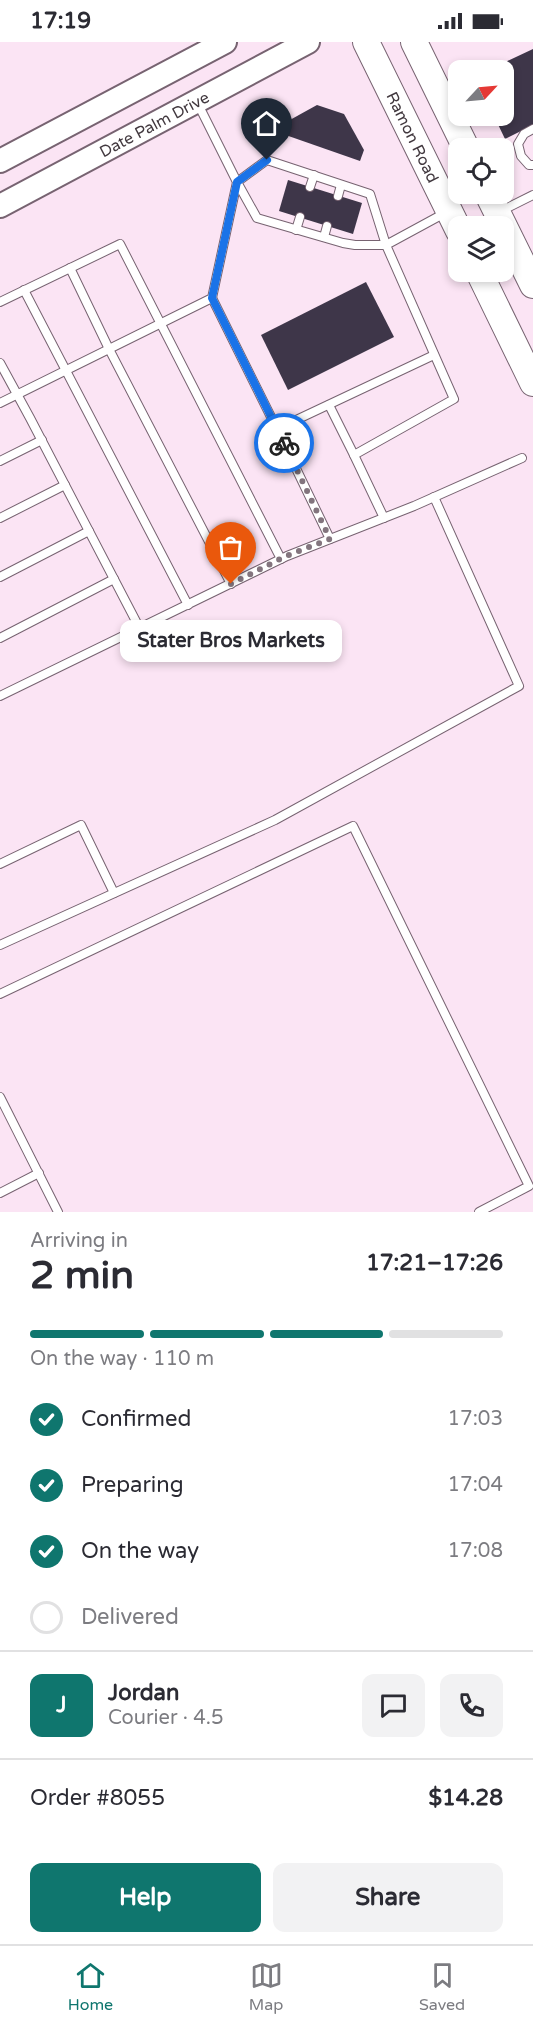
<!DOCTYPE html>
<html lang="en">
<head>
<meta charset="utf-8">
<style>
  :root { --surface:#fff; --page:#f2f2f3; --text:#2b2b33; --muted:#7c7c81; --line:#e1e1e2; --accent:#0f766e }
  body { margin:0; font-family:"Varela Round",sans-serif; background:var(--page); color:var(--text); height:100vh; display:flex; flex-direction:column; font-size:22px; white-space:nowrap }
  * { box-sizing:border-box; margin:0 }
  p { font-size:20px; color:var(--muted) }
  .icon { flex:none; width:33px; height:33px; fill:none; stroke:currentColor; stroke-width:2; stroke-linecap:round; stroke-linejoin:round }
  .map { position:relative; height:1170px; overflow:hidden }
  .side { display:flex; flex-direction:column; background:var(--surface); flex:1 }
  .side>* { flex:none }
  .needle { width:39px; rotate:64deg }
  .fabs { position:absolute; left:448px; top:18px; display:grid; gap:12px }
  .fabs a { display:grid; place-items:center; width:66px; height:66px; border-radius:12px; background:var(--surface); box-shadow:0 3px 9px #0003; font-size:30px }
  .pin { position:absolute; display:grid; place-items:center; width:51px; height:51px; color:#fff; margin:-62px -26px; border-radius:50% 50% 50% 0; rotate:-45deg; box-shadow:0 0 6px #0007 }
  .pin .icon { rotate:45deg }
  .courier { position:absolute; display:grid; place-items:center; width:60px; height:60px; margin:-30px; border:4px solid #1a73e8; border-radius:50%; background:#fff; color:#222; box-shadow:0 2px 8px #0007 }
  .bubble { position:absolute; height:42px; border-radius:12px; background:var(--surface); box-shadow:0 3px 9px #0003; font-size:20px; font-weight:800; line-height:42px; text-align:center }
  .summary em { font-style:normal; font-weight:800 }
  .summary div { display:flex; flex-direction:column-reverse }
  .summary { display:flex; align-items:center; justify-content:space-between; height:102px; padding:0 30px }
  h1 { font-size:39px; font-weight:800; line-height:45px }
  .bar { display:grid; grid-template-columns:repeat(4,1fr); gap:9px 6px; align-content:center; height:72px; padding:0 30px }
  .bar i { height:8px; border-radius:4px; background:var(--line) }
  .bar .selected { background:var(--accent) }
  .bar p { grid-column:span 4 }
  .line { display:flex; align-items:center; gap:15px; padding:0 30px; border-top:2px solid var(--line) }
  .line div { flex:1 }
  .round { display:grid; place-items:center; flex:none; width:63px; height:63px; border-radius:12px; background:var(--page) }
  ol { padding:0 30px; list-style:none }
  li { display:flex; align-items:center; gap:18px; height:66px }
  li p { margin-inline-start:auto }
  li .icon { padding:6px; border-radius:50%; background:var(--accent); color:#fff; stroke-width:4 }
  li:last-child { color:var(--muted) }
  li i { width:33px; height:33px; border:3px solid var(--line); border-radius:50% }
  .cta { display:flex; gap:12px; margin-top:auto; padding:12px 30px }
  .cta a { flex:1; height:69px; border-radius:12px; background:var(--accent); color:#fff; font-size:24px; font-weight:800; line-height:69px; text-align:center }
  .cta a+a { background:var(--page); color:var(--text) }
  .status { display:flex; justify-content:space-between; align-items:center; height:42px; padding:0 30px; background:var(--surface); direction:ltr }
  .status svg { height:16px; fill:currentColor }
  .tabs { display:flex; justify-content:space-around; align-items:center; height:84px; border-top:2px solid var(--line); background:var(--surface); font-size:16px; color:var(--muted) }
  .tabs a { display:grid; justify-items:center; gap:3px }
  .tabs .selected { color:var(--accent) }
  .map>svg:first-child { display:block }
</style>
</head>
<body>
<div class="status"><b>17:19</b><svg viewBox="0 0 49 12"><path d="M0 12V9h3v3zM5 12V6h3v6zM10 12V3h3v9zM15 12V0h3v12zM26 1h20v11H26zM47 4h2v5h-2z"/></svg></div>
<div class="map">
<svg width="533" height="1170" viewBox="0 0 533 1170">
  <rect width="100%" height="100%" fill="#fbe4f4"/>
  <!-- building -->
  <g fill="#3e3649">
    <path d="M533 7V83L505 97 494 74H504V28H488Z"/>
    <path d="M317 63 344 72 364 108 360 119 277 90 279 84Z"/>
    <path d="M288 138 362 161 353 192 279 169Z"/>
    <path d="M366 240 394 295 288 348 261 293Z"/>
  </g>
  <g fill="none" stroke-linecap="round" stroke-linejoin="round">
    <!-- lane casing -->
    <g stroke="#776371" stroke-width="10">
      <g id="lane">
        <path d="M533 87 524 92 518 102 521 114 529 123H533"/>
        <path d="M267 118 370 152 386 203H355L343 201 257 176 237 140Z"/>
        <path d="M310 145 314 133"/>
        <path d="M338 154 341 143"/>
        <path d="M499 170 533 153"/>
        <path d="M296 188 300 175"/>
        <path d="M324 195 327 184"/>
        <path d="M70 226 109 307 231 542"/>
        <path d="M24 248 188 563"/>
        <path d="M212 256 277 387 434 313"/>
        <path d="M0 260 120 202 281 517"/>
        <path d="M0 321 30 376 140 587"/>
        <path d="M0 361 212 256 237 140 198 62"/>
        <path d="M329 363 354 413"/>
        <path d="M277 387 330 497"/>
        <path d="M0 419 42 398"/>
        <path d="M0 476 65 443"/>
        <path d="M384 476 354 413 454 357 386 203 445 171"/>
        <path d="M0 535 89 489"/>
        <path d="M0 596 114 537"/>
        <path d="M0 654 287 514 414 464 522 416"/>
        <path d="M0 822 81 783 114 851"/>
        <path d="M0 903 275 778 519 644 434 455"/>
        <path d="M0 952 353 784 529 1144 479 1170"/>
        <path d="M0 1055 58 1170"/>
        <path d="M0 1151 39 1131"/>
      </g>
    </g>
    <!-- secondary casing -->
    <g stroke="#776371" stroke-width="26">
      <g id="secondary">
        <path d="M0 119 225 0"/>
        <path d="M0 164 308 0"/>
      </g>
    </g>
    <!-- primary casing -->
    <g stroke="#776371" stroke-width="28">
      <g id="primary">
        <path d="M366 0 459 189"/>
        <path d="M414 0 466 106"/>
        <path d="M488 152 533 243"/>
        <path d="M479 230 533 341"/>
      </g>
    </g>
    <!-- lane -->
    <use href="#lane" stroke="#fff" stroke-width="8"/>
    <!-- secondary -->
    <use href="#secondary" stroke="#fff" stroke-width="22"/>
    <!-- primary -->
    <use href="#primary" stroke="#fff" stroke-width="26"/>
  </g>
  <g fill="none" stroke-linecap="round" stroke-linejoin="round">
    <!-- done -->
    <path stroke="#83757e" stroke-width="6" stroke-dasharray="0 10.8" d="M231 542 286 514 330 497 284 401"/>
    <!-- route -->
    <path stroke="#1a73e8" stroke-width="8" d="M267 118 237 140 212 256 284 401"/>
  </g>
  <g text-anchor="middle" stroke-width="6" stroke-linejoin="round" paint-order="stroke">
    <!-- street labels -->
    <g font-size="16" fill="#42393f" stroke="#fff">
      <text transform="translate(154 82) rotate(-28)" y="6">Date Palm Drive</text>
      <text transform="translate(413 95) rotate(64)" y="6">Ramon Road</text>
    </g>
  </g>
</svg>
<div class="fabs">
<a><svg class="needle" viewBox="-14 -14 28 28"><path d="M0-13l5 13h-10z" fill="#e53935"/><path d="M0 13l5-13h-10z" fill="#7c7c81"/></svg></a>
<a><svg class="icon" aria-label="locate" viewBox="0 0 24 24"><circle cx="12" cy="12" r="6"/><path d="M12 2v4M12 18v4M2 12h4M18 12h4"/></svg></a>
<a><svg class="icon" aria-label="layers" viewBox="0 0 24 24"><path d="M12 4l9 5-9 5-9-5zM3 14l9 5 9-5"/></svg></a>
</div>
<div class="pin" style="left:231px;top:542px;background:#ea580c"><svg class="icon" aria-label="bag" viewBox="0 0 24 24"><path d="M5 8h14l-1 12H6zM9 8a3 3 0 0 1 6 0"/></svg></div>
<div class="pin" style="left:267px;top:118px;background:#1f2937"><svg class="icon" aria-label="home" viewBox="0 0 24 24"><path d="M3 11l9-7 9 7M6 9v11h12V9"/></svg></div>
<div class="courier" style="left:284px;top:401px"><svg class="icon" aria-label="bike" viewBox="0 0 24 24"><circle cx="6" cy="16" r="4"/><circle cx="18" cy="16" r="4"/><path d="M6 16l4-8h5l3 8M10 8l3 8H6M13 5h3"/></svg></div>
<div class="bubble" style="left:120px;top:578px;width:222px">Stater Bros Markets</div>
</div>
<section class="side">
<div class="summary"><div><h1>2 min</h1><p>Arriving in</p></div><em>17:21–17:26</em></div>
<div class="bar"><i class="selected"></i><i class="selected"></i><i class="selected"></i><i></i><p>On the way · 110 m</p></div>
<ol>
<li><svg class="icon" aria-label="check" viewBox="0 0 24 24"><path d="M5 12l5 5 9-10"/></svg>Confirmed<p>17:03</p></li>
<li><svg class="icon" aria-label="check" viewBox="0 0 24 24"><path d="M5 12l5 5 9-10"/></svg>Preparing<p>17:04</p></li>
<li><svg class="icon" aria-label="check" viewBox="0 0 24 24"><path d="M5 12l5 5 9-10"/></svg>On the way<p>17:08</p></li>
<li><i></i>Delivered</li>
</ol>
<div class="line" style="height:108px"><b class="round" style="background:var(--accent);color:#fff">J</b><div><b>Jordan</b><p>Courier · 4.5</p></div><a class="round"><svg class="icon" aria-label="chat" viewBox="0 0 24 24"><path d="M4 5h16v11H9l-5 4z"/></svg></a><a class="round"><svg class="icon" aria-label="phone" viewBox="0 0 24 24"><path d="M5 4h4l2 5-3 2q2 4 5 5l2-3 5 2v4C11 20 4 13 5 4z"/></svg></a></div>
<div class="line" style="height:78px"><div>Order #8055</div><b>$14.28</b></div>
<div class="cta"><a>Help</a><a>Share</a></div>
</section>
<nav class="tabs">
<a class="selected"><svg class="icon" aria-label="home" viewBox="0 0 24 24"><path d="M3 11l9-7 9 7M6 9v11h12V9"/></svg>Home</a>
<a><svg class="icon" aria-label="map" viewBox="0 0 24 24"><path d="M3 6l6-2 6 2 6-2v14l-6 2-6-2-6 2zM9 4v14M15 6v14"/></svg>Map</a>
<a><svg class="icon" aria-label="saved" viewBox="0 0 24 24"><path d="M7 4h10v16l-5-4-5 4z"/></svg>Saved</a>
</nav>
</body>
</html>
